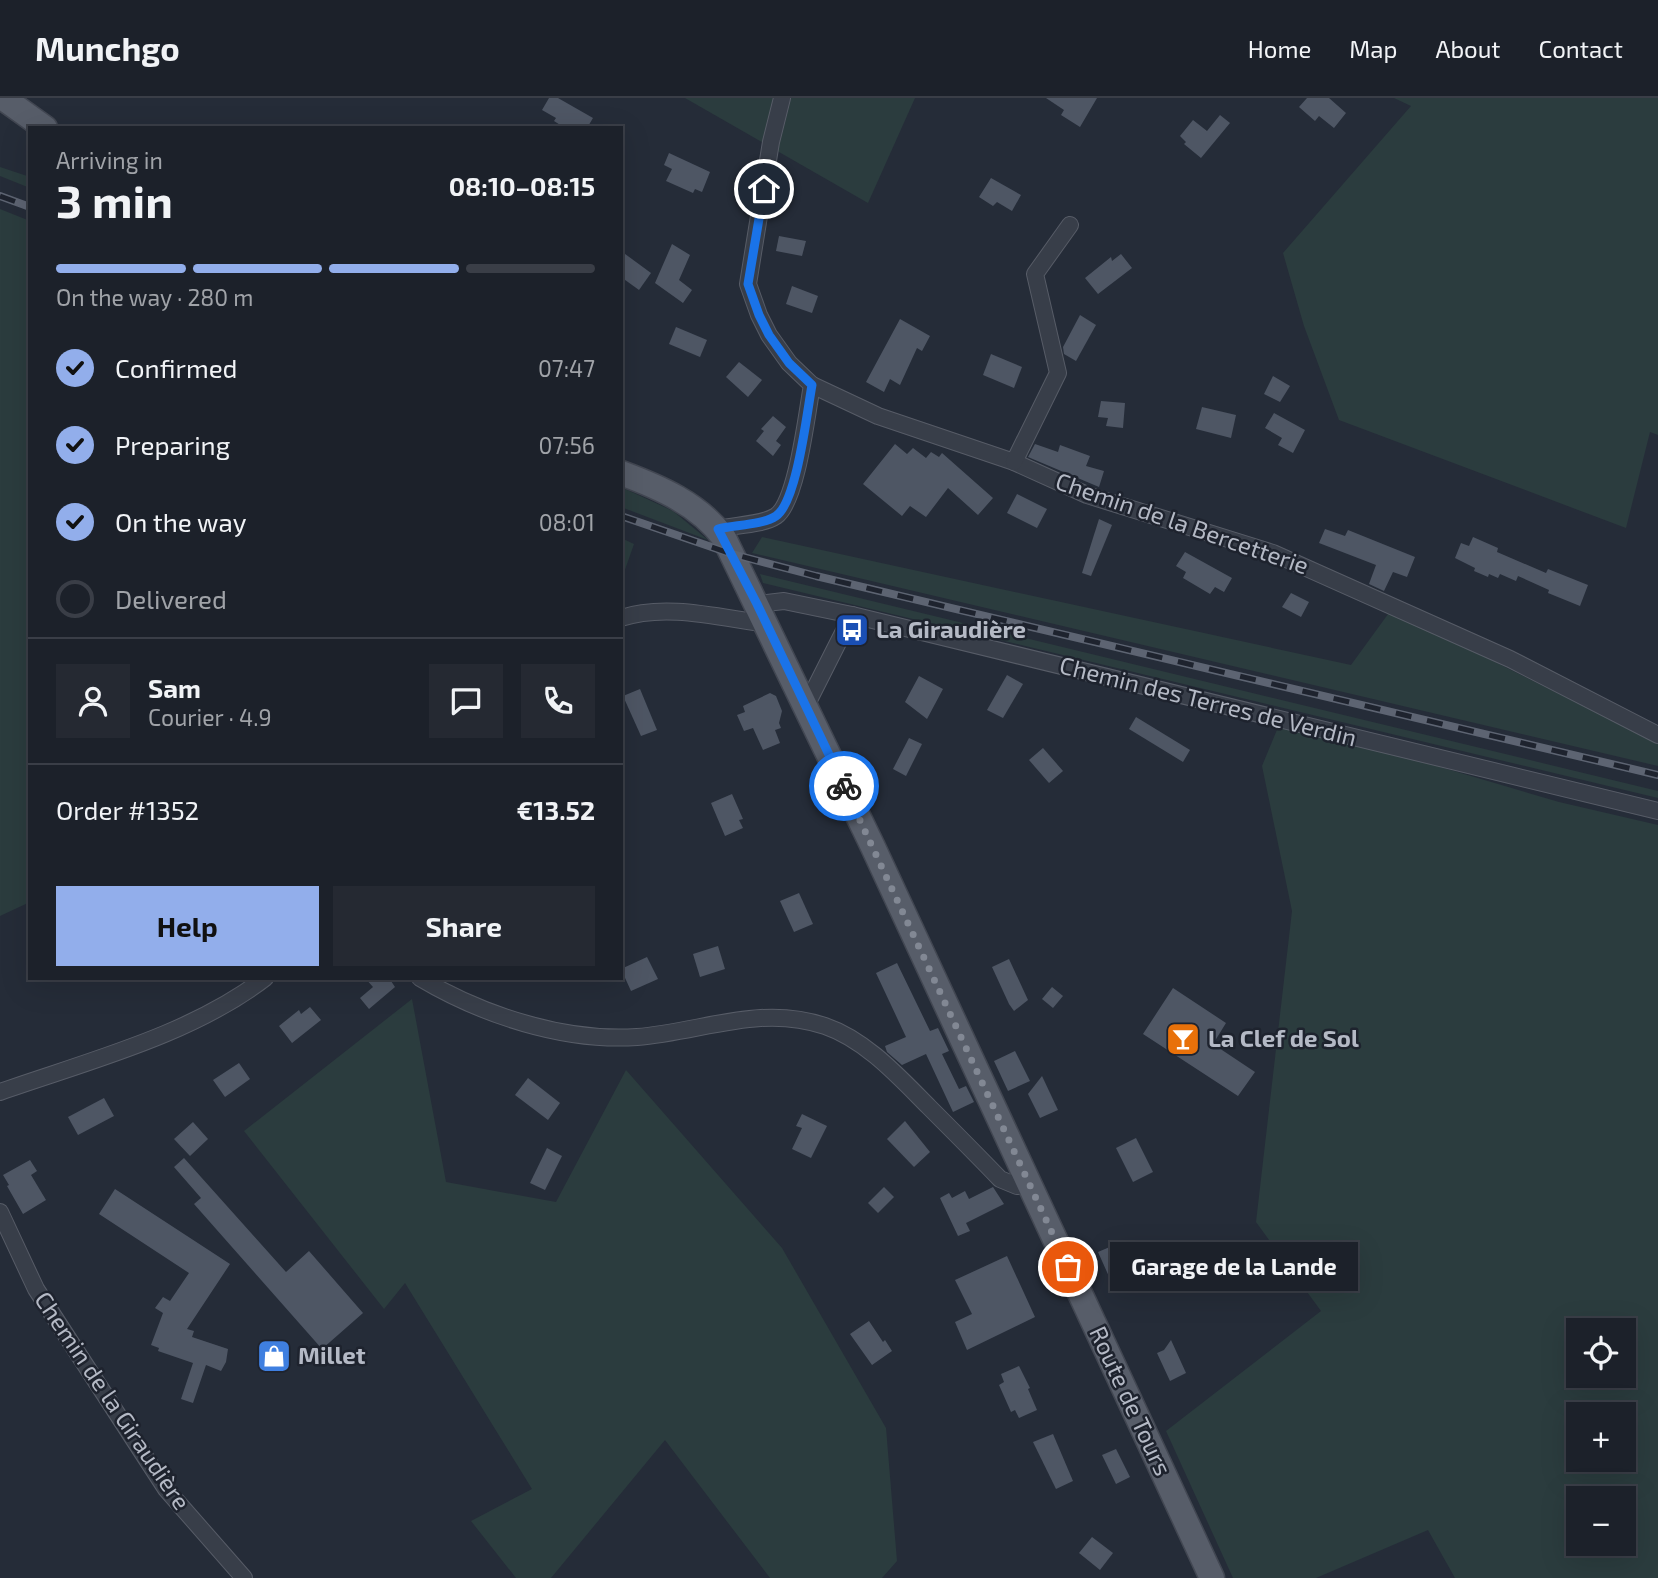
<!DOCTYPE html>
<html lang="en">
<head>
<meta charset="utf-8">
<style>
  :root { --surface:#1c212a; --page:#252932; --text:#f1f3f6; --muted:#a0a3a8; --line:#3a3e47; --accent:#92aeeb }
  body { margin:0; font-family:"Exo 2",sans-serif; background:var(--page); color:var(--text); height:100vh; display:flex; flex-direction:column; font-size:26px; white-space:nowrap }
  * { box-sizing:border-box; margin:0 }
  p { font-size:23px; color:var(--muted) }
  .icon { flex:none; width:38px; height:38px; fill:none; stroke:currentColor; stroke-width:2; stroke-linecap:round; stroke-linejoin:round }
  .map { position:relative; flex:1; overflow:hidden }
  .sheet { position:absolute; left:28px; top:28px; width:595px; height:854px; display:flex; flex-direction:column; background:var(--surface); border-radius:0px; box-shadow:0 7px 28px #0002,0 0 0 2px var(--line) }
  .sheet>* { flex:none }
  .tools { position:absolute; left:1566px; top:1220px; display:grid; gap:14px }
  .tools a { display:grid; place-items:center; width:70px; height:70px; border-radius:0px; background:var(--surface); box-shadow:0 7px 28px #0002,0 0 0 2px var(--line); font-size:35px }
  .pin { position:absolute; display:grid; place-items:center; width:60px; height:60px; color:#fff; margin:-30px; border:4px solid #fff; border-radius:50%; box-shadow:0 2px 7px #0007 }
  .courier { position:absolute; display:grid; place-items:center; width:70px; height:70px; margin:-35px; border:5px solid #1a73e8; border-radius:50%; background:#fff; color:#222; box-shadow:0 2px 9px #0007 }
  .bubble { position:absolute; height:49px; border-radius:0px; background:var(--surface); box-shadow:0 7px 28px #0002,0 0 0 2px var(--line); font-size:23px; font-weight:700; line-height:49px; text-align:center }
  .head em { font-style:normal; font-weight:700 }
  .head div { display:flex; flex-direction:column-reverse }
  .head { display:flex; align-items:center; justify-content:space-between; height:119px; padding:0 28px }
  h1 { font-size:46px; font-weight:700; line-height:52px }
  .bar { display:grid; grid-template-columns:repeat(4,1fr); gap:10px 7px; align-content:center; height:84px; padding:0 28px }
  .bar i { height:9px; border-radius:5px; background:var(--line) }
  .bar .selected { background:var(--accent) }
  .bar p { grid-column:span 4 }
  .line { display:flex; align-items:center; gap:18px; padding:0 28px; border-top:2px solid var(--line) }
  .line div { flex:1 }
  .round { display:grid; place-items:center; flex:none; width:74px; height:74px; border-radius:0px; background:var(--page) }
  ol { padding:0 28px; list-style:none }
  li { display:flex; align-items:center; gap:21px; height:77px }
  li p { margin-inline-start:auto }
  li .icon { padding:7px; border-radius:50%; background:var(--accent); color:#111; stroke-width:4 }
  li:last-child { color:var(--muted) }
  li i { width:38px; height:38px; border:4px solid var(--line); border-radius:50% }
  .cta { display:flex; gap:14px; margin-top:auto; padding:14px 28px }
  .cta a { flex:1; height:80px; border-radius:0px; background:var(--accent); color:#111; font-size:28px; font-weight:700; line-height:80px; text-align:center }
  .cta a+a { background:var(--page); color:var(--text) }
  header { display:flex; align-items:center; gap:42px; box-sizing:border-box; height:98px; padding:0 35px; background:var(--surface); border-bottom:2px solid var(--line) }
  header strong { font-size:33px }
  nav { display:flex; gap:38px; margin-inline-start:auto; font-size:24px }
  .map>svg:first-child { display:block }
</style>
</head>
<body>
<header>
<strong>Munchgo</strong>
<nav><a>Home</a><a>Map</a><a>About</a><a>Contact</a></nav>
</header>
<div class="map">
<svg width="1658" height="1480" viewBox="0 0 1658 1480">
  <rect width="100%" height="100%" fill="#252c38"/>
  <!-- green -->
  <g fill="#2b3c3e" fill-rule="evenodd">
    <path d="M685 0H915L868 105Z"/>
    <path d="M1394 0H1658V337L1650 334 1626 430 1339 322 1304 228 1283 155 1411 8Z"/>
    <path d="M0 69 30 79V90L0 78Z"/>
    <path d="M0 111 30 123V804L0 818Z"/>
    <path d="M621 389 673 413 708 442 621 409Z"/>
    <path d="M762 439 1351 567 1391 512 1655 644 1658 638V668L752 455Z"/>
    <path d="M621 440 634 446 621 483Z"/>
    <path d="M760 476 1658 693V700L763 485Z"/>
    <path d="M1281 622 1559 704 1658 727V1480H1455L1428 1432 1316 1480H1233L1166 1333 1321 1213 1256 1124 1292 813 1262 668ZM1578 1232H1624V1278H1578ZM1578 1316H1624V1362H1578ZM1578 1400H1624V1446H1578Z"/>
    <path d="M412 901 446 1084 556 1104 626 972 782 1150 886 1330 897 1463 882 1480H770L665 1342 551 1480H516L471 1423 532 1391 405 1185 384 1211 244 1033Z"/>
  </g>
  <!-- building -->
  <g fill="#4e5664">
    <path d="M549 0H558L593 20 587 30H565L554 23 556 20 542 12Z"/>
    <path d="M1046 0H1097L1080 29 1061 17 1064 12Z"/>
    <path d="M1307 0H1329L1346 15 1334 30 1319 18 1315 23 1299 9Z"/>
    <path d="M1220 17 1230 25 1201 60 1184 46 1186 44 1180 38 1193 22 1207 33Z"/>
    <path d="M669 55 710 74 702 94 695 91 693 95 666 83 672 71 664 67Z"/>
    <path d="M991 80 1021 97 1012 113 997 104 993 108 979 99Z"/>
    <path d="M779 138 806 143 802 158 776 153Z"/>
    <path d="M672 146 690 157 679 182 692 192 683 205 655 185Z"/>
    <path d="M621 153 651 175 639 192 621 179Z"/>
    <path d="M1121 156 1132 170 1098 196 1085 180 1111 159 1112 163Z"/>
    <path d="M792 188 818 198 812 215 786 206Z"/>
    <path d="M1080 217 1096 227 1076 263 1064 256 1063 249Z"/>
    <path d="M900 221 930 238 922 253 917 250 900 287 890 281 884 294 866 284Z"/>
    <path d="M676 229 707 242 700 259 669 246Z"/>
    <path d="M991 256 1022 269 1014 290 983 277Z"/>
    <path d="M739 264 762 282 748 299 726 279Z"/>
    <path d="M1273 278 1290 288 1280 304 1264 296Z"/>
    <path d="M1101 303 1125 305 1123 330 1106 328 1108 320 1098 319Z"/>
    <path d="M1202 309 1236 317 1231 340 1196 331Z"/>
    <path d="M1274 315 1305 332 1293 355 1278 347 1282 340 1265 330Z"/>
    <path d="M773 318 786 329 776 343 781 347 773 358 756 343 764 333 761 331Z"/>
    <path d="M895 346 907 356 913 350 926 360 931 354 939 359 942 355 993 400 978 417 948 390 926 419 910 408 902 418 863 386Z"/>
    <path d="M1035 346 1058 354 1060 347 1090 358 1086 368 1104 373 1099 389 1028 359Z"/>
    <path d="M1017 396 1047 411 1037 430 1007 415Z"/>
    <path d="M1099 421 1112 427 1091 478 1082 475Z"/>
    <path d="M1325 431 1345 438 1348 432 1415 459 1407 479 1393 474 1384 493 1369 486 1376 467 1319 445Z"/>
    <path d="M1473 439 1498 450 1497 454 1546 475 1548 471 1588 487 1580 508 1548 495 1549 492 1518 478 1516 483 1500 476 1498 480 1489 476 1488 479 1474 473 1475 470 1455 460 1461 445 1469 448Z"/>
    <path d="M1185 454 1232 480 1224 494 1215 489 1210 496 1183 480 1186 474 1176 468Z"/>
    <path d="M1291 495 1309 504 1301 519 1282 509Z"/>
    <path d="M1007 577 1023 586 1003 620 987 612Z"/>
    <path d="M919 578 943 591 927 621 905 604Z"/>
    <path d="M640 591 657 632 641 638 623 598Z"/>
    <path d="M770 595 776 598 782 613 779 625 781 630 775 632 780 645 763 652 753 630 744 633 737 617 745 614 743 608Z"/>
    <path d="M1136 619 1190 652 1183 664 1129 631Z"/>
    <path d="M909 640 922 646 906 678 893 671Z"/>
    <path d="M1043 650 1063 673 1049 685 1029 662Z"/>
    <path d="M732 696 743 721 739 722 743 730 725 738 711 705Z"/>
    <path d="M799 795 813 826 794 834 780 803Z"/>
    <path d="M718 848 725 871 700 879 693 856Z"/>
    <path d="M647 859 658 881 631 893 621 871Z"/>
    <path d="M1009 861 1028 902 1014 913 1009 906 992 869Z"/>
    <path d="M897 865 930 933 938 930 949 953 942 956 959 991 966 988 974 1004 953 1014 926 956 902 967 887 954 885 948 906 939 876 875Z"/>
    <path d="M365 880H389L395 889 369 911 360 900 373 889Z"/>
    <path d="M1052 889 1063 898 1053 910 1042 901Z"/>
    <path d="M1173 890 1226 925 1213 946 1255 974 1238 998 1143 936Z"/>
    <path d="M310 909 321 922 292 945 279 928 299 912 301 916Z"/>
    <path d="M1015 953 1030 983 1008 993 994 963Z"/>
    <path d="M239 965 250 981 225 999 213 982Z"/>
    <path d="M1042 978 1058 1012 1040 1020 1028 996Z"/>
    <path d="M528 980 560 1005 548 1022 515 997Z"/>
    <path d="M104 1000 114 1018 78 1037 68 1019Z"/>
    <path d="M802 1016 827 1028 811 1060 792 1051 802 1030 796 1028Z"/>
    <path d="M905 1023 930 1054 914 1069 887 1041Z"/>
    <path d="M193 1024 208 1041 190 1058 174 1041Z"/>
    <path d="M1136 1040 1153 1074 1133 1084 1116 1050Z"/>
    <path d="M547 1050 562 1058 545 1092 530 1085Z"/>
    <path d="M184 1060 286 1174 309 1153 363 1215 322 1251 194 1106 201 1100 174 1069Z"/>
    <path d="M30 1062 37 1073 31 1077 46 1102 23 1116 7 1088 9 1087 3 1077Z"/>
    <path d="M884 1089 894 1099 878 1115 868 1105Z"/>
    <path d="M993 1089 1004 1106 966 1125 970 1133 958 1138 940 1100 949 1095 952 1100 965 1093 969 1101Z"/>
    <path d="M115 1091 230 1166 187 1231 194 1233 192 1239 228 1251 226 1264 221 1273 206 1267 193 1305 181 1301 193 1265 158 1253 159 1250 151 1247 163 1215 155 1210 163 1199 170 1203 189 1175 99 1116Z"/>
    <path d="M1119 1145 1129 1167 1135 1165 1142 1180 1115 1192 1098 1154Z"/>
    <path d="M1007 1158 1035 1219 967 1252 955 1224 972 1216 955 1182Z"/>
    <path d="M869 1223 883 1244 885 1242 892 1253 872 1267 850 1236Z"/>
    <path d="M1171 1242 1186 1275 1170 1283 1157 1255 1164 1252Z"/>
    <path d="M1019 1268 1030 1290 1028 1291 1037 1312 1019 1320 1015 1312 1011 1314 999 1287 1004 1284 1001 1276Z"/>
    <path d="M1053 1336 1073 1383 1056 1391 1033 1344Z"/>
    <path d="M1116 1351 1130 1379 1116 1386 1102 1357Z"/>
    <path d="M1092 1439 1113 1455 1100 1472 1079 1455Z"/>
  </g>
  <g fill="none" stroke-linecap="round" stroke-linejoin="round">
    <!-- street casing -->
    <g stroke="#575c67" stroke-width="18">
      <g id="street">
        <path d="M812 287 878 318 1014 364 1087 397 1273 455 1510 561 1658 637"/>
        <path d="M1014 364 1058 275 1035 176 1070 127"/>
        <path d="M717 431C734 427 763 427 776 418 797 404 807 314 812 287L789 265 769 237 759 217 748 186 771 44 782 0"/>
        <path d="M757 506 784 503 852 517 1658 713"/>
        <path d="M621 520C667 505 720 520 767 526"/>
        <path d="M806 608 852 517"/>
        <path d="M420 880C482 917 564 944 637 939 702 934 760 906 825 928 866 942 899 979 929 1009 953 1033 977 1057 1000 1081L1017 1088 1030 1087"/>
        <path d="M0 994C88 963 191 937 265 880"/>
        <path d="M0 1114 36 1191 166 1391 244 1480"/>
      </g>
    </g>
    <!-- primary casing -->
    <g stroke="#424752" stroke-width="27">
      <g id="primary">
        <path d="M3 0 45 30"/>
        <path d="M621 375C659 389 699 406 724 440L873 749 1212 1480"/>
      </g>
    </g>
    <!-- street -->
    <use href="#street" stroke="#383e49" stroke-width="16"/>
    <!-- primary -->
    <use href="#primary" stroke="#575d69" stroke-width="24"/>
    <!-- rail casing -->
    <g stroke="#5d6472" stroke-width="8">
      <g id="rail">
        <path d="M0 98 30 109"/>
        <path d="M621 418 732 456 816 478 1658 677"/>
      </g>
    </g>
    <!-- rail -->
    <use href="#rail" stroke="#1e232e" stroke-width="5" stroke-dasharray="16" stroke-linecap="butt"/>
  </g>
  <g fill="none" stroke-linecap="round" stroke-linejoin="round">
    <!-- done -->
    <path stroke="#828894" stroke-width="7" stroke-dasharray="0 12.6" d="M844 688 1068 1169"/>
    <!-- route -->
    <path stroke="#1a73e8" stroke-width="9" d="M764 91 748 186 759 217 769 237 789 265 812 287C807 314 797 404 776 418 763 427 734 427 718 431L757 506 844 688"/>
  </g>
  <!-- icons -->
  <defs>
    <g id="bus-square" transform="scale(1.75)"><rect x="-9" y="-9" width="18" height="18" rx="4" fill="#1a4fb4" stroke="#1e232e"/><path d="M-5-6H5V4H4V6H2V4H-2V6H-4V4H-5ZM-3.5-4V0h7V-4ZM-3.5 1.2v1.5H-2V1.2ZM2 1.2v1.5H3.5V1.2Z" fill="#fff"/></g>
    <g id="bar-square" transform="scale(1.75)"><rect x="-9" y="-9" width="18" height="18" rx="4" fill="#e8710a" stroke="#1e232e"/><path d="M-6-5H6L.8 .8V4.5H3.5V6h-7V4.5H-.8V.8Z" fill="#fff"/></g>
    <g id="shop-square" transform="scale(1.75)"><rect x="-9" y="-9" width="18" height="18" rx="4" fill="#3f7fe0" stroke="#1e232e"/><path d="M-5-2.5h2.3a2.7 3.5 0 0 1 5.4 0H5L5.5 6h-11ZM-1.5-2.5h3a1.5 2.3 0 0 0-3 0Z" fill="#fff"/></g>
  </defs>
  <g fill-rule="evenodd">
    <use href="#bus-square" x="852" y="532"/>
    <use href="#bar-square" x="1183" y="941"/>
    <use href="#shop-square" x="274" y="1258"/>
  </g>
  <g text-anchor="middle" stroke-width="5" stroke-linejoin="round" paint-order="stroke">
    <!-- street labels -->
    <g font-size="24" fill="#b4b9c5" stroke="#1e232e">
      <text transform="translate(1182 426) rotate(19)" y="8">Chemin de la Bercetterie</text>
      <text transform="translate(1208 604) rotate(14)" y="8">Chemin des Terres de Verdin</text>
      <text transform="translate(112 1303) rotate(56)" y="8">Chemin de la Giraudière</text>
      <text transform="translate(1130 1303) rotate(65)" y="8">Route de Tours</text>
    </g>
    <!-- poi labels -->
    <g font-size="24" font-weight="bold" fill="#b4b9c5" stroke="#1e232e" text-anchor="start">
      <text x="876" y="540">La Giraudière</text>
      <text x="1208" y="949">La Clef de Sol</text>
      <text x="298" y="1266">Millet</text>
    </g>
  </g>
</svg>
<div class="tools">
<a><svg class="icon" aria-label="locate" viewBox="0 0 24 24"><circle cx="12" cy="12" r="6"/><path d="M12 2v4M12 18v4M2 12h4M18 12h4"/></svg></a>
<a>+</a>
<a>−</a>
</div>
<div class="pin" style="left:1068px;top:1169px;background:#ea580c"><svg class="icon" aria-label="bag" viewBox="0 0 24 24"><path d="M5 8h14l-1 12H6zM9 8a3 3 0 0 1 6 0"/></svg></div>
<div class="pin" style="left:764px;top:91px;background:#1f2937"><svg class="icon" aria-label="home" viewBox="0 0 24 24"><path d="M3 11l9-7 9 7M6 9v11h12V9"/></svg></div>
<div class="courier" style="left:844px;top:688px"><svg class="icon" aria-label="bike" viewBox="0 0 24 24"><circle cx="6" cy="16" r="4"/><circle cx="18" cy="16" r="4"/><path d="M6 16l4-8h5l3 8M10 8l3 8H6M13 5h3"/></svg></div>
<div class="bubble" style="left:1110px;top:1144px;width:248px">Garage de la Lande</div>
<section class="sheet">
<div class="head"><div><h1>3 min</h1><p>Arriving in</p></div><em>08:10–08:15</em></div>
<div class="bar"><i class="selected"></i><i class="selected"></i><i class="selected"></i><i></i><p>On the way · 280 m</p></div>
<ol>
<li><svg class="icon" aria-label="check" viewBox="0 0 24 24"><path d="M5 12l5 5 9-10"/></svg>Confirmed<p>07:47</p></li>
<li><svg class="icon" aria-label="check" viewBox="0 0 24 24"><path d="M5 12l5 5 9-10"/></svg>Preparing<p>07:56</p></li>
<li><svg class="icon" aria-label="check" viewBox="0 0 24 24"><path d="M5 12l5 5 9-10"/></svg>On the way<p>08:01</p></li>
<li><i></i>Delivered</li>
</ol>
<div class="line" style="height:126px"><a class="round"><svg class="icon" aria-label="person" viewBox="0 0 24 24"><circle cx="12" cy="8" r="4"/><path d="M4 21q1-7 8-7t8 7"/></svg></a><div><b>Sam</b><p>Courier · 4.9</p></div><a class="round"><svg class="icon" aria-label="chat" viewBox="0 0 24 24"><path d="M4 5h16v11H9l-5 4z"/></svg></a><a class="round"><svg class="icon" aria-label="phone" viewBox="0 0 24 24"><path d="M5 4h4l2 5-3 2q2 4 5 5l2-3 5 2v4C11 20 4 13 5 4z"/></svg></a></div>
<div class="line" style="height:91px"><div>Order #1352</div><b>€13.52</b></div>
<div class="cta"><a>Help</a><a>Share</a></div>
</section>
</div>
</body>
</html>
